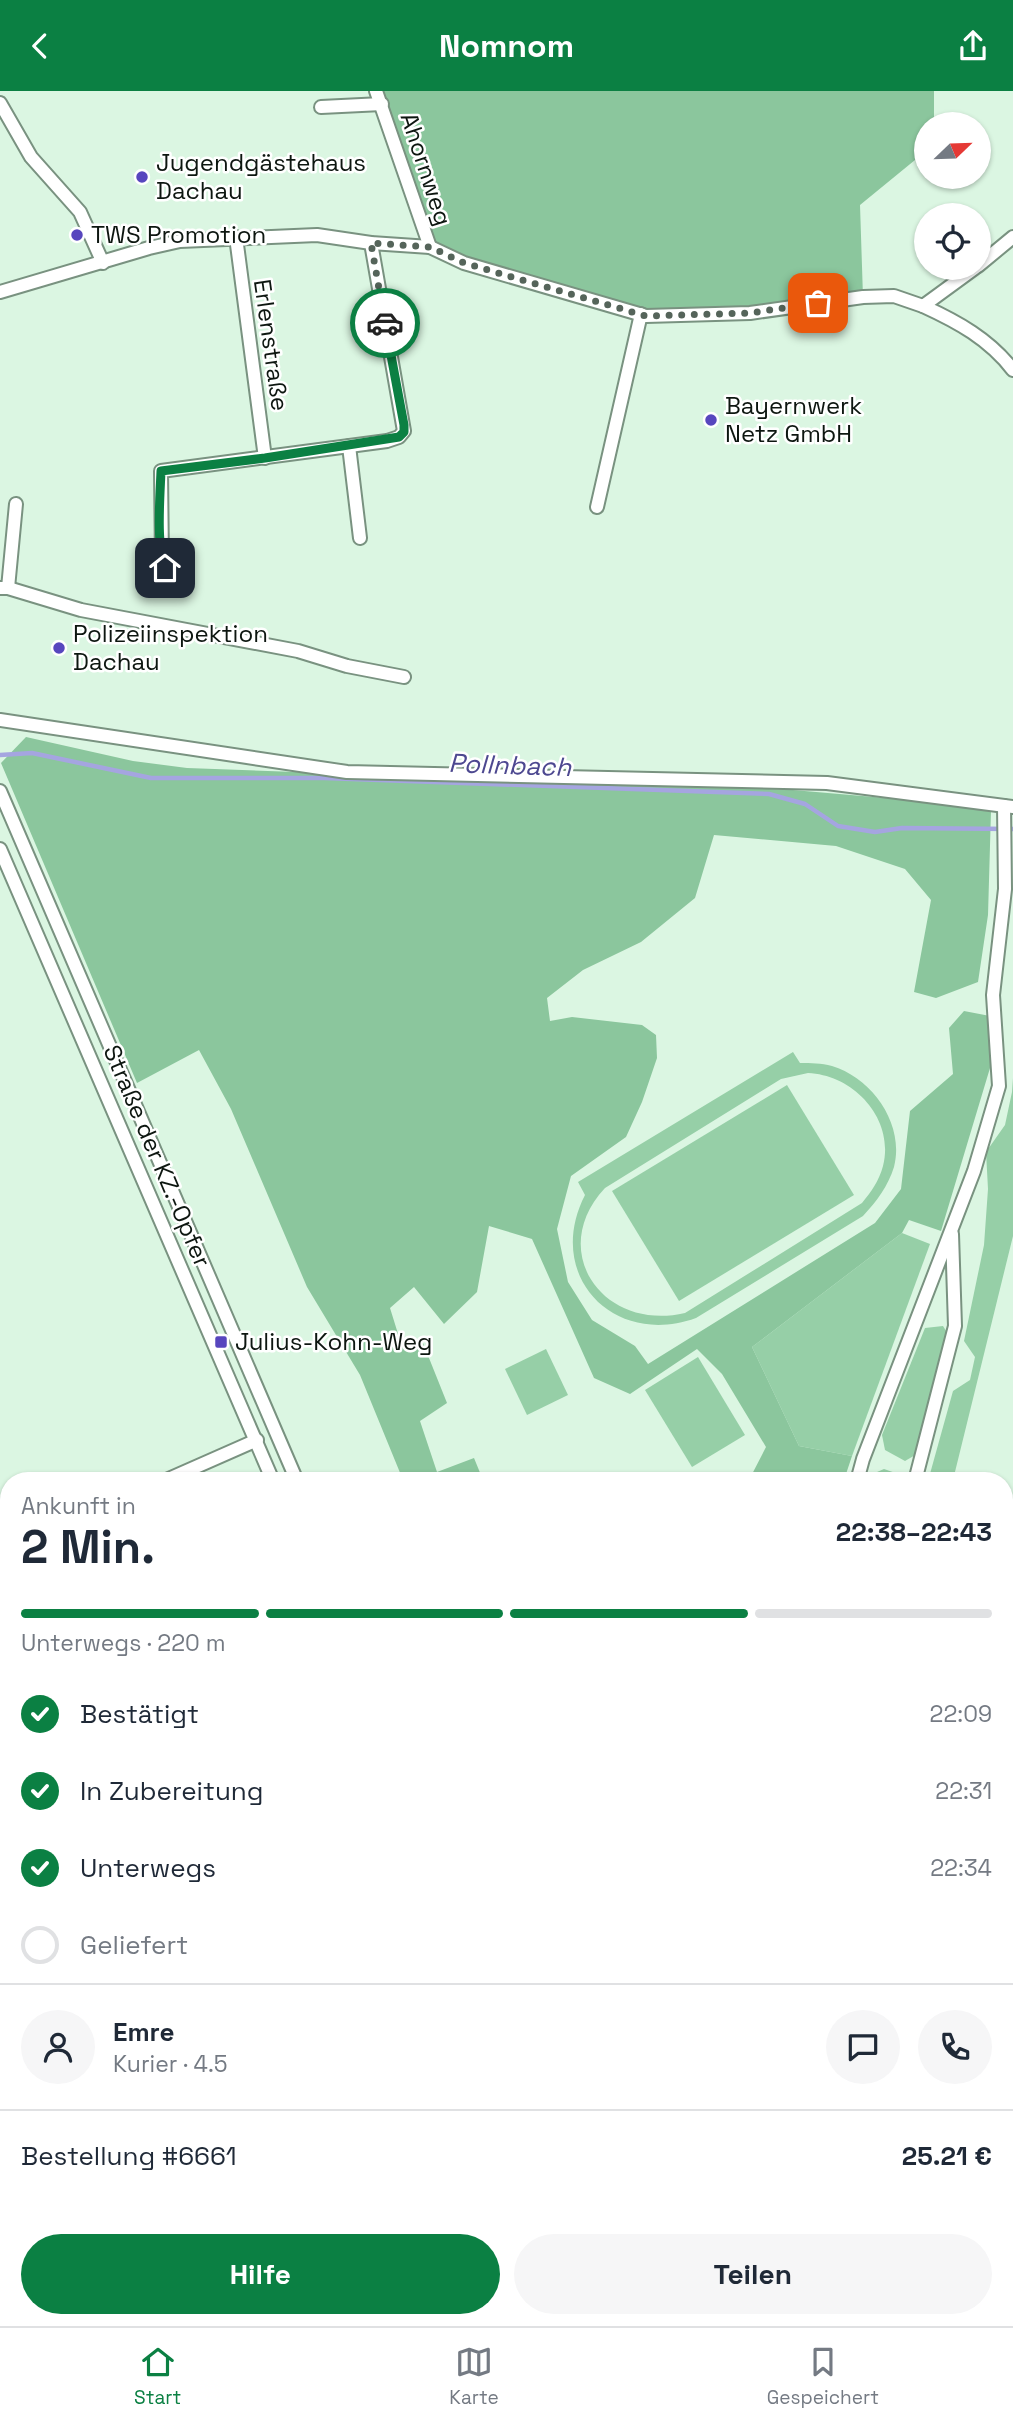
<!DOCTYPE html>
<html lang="de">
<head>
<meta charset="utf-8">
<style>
  :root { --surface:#fff; --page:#f6f6f7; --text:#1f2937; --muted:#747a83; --line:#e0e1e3; --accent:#0b8043 }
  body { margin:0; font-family:"Space Grotesk",sans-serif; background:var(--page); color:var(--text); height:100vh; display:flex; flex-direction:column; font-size:26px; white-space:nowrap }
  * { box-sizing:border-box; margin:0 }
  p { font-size:23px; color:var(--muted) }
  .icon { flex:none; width:38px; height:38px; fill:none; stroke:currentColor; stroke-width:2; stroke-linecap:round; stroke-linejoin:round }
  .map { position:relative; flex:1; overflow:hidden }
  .details { position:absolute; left:0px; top:1381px; width:1013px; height:856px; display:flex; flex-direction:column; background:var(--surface); border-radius:28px 28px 0 0; box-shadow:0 2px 5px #0004 }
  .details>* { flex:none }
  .needle { width:46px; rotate:67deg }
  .tools { position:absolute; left:914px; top:21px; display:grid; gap:14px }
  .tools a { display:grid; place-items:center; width:77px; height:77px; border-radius:50%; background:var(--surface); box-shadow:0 2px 5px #0004; font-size:35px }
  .pin { position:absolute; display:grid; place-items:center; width:60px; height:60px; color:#fff; margin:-30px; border-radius:14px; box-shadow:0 4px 10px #0006 }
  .courier { position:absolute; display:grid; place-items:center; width:70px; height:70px; margin:-35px; border:5px solid #0b8043; border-radius:50%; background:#fff; color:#222; box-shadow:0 2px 9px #0007 }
  .summary em { font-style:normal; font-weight:600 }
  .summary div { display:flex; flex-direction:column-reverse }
  .summary { display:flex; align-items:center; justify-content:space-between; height:119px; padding:0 21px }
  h1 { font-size:46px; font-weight:600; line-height:52px }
  .bar { display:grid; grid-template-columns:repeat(4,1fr); gap:10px 7px; align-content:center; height:84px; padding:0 21px }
  .bar i { height:9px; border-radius:5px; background:var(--line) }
  .bar .selected { background:var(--accent) }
  .bar p { grid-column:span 4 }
  .line { display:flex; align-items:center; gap:18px; padding:0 21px; border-top:2px solid var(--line) }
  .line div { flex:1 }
  .round { display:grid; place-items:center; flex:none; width:74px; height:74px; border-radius:37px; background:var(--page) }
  ol { padding:0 21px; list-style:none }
  li { display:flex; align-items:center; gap:21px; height:77px }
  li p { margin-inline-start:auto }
  li .icon { padding:7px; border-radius:50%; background:var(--accent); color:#fff; stroke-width:4 }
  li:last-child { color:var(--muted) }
  li i { width:38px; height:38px; border:4px solid var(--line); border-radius:50% }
  .button { display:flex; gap:14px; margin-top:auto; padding:14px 21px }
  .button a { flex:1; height:80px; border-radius:42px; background:var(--accent); color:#fff; font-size:28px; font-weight:600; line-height:80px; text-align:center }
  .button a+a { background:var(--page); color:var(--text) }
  header { display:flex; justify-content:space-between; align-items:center; height:91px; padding:0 21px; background:var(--accent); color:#fff; font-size:32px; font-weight:600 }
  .dock { display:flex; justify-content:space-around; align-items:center; height:98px; border-top:2px solid var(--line); background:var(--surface); font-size:19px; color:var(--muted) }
  .dock a { display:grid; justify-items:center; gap:4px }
  .dock .selected { color:var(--accent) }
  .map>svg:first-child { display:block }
</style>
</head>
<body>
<header><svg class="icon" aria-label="back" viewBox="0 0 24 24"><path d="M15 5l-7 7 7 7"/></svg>Nomnom<svg class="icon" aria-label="share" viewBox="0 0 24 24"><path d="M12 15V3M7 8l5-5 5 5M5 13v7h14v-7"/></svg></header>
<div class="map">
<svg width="1013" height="2235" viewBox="0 0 1013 2235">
  <rect width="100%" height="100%" fill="#dbf6e2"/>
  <!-- green -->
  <g fill="#96cfa7" fill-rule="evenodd">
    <path d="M793 961 800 972C811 972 821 972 832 975 872 987 905 1033 894 1076 888 1095 877 1110 863 1125L696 1227C613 1257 544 1184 585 1104L578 1091ZM808 982C854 984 895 1028 883 1075 879 1090 871 1101 862 1112L685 1222C603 1241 546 1160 605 1097L781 988Z"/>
    <path d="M1013 987V1145L953 1389 928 1390 953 1300 970 1289 975 1266 964 1250 984 1154 988 1098 986 1061 1005 1034 1012 1001Z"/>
    <path d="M787 994 854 1104 679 1210 612 1100Z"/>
    <path d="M902 1142 930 1153 852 1365 799 1355 752 1256Z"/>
    <path d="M943 1235 948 1243 917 1363 905 1370 885 1359 882 1344 925 1237Z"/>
    <path d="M546 1258 568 1304 527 1324 505 1278Z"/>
    <path d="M698 1266 745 1344 692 1376 645 1299Z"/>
    <path d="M884 1378 907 1386 908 1389H868L870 1384Z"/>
    <path d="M1013 2040V2063L1008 2067 1013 2078V2148L1005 2155 1004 2046Z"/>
    <path d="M732 2228H862L844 2235H721Z"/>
  </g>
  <!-- forest -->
  <g fill="#8bc69d">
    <path d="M376 0H934V33H926V60L860 114 863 206 750 222 646 225 430 156Z"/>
    <path d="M26 646 133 670 187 677 793 699 897 708 991 720 988 824 978 891 936 907 914 901 931 809 905 778 836 755 714 744 695 807 641 851 583 879 547 907 550 930 572 926 642 934 656 944 657 967 642 1011 626 1046 571 1085 557 1138 568 1191 592 1229 635 1255 648 1273 875 1132 901 1098 910 1020 953 983 949 937 964 920 990 925V977L941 1140 909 1129 902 1142 752 1256 799 1355 852 1365 844 1389H749L766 1356 722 1283 697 1258 630 1303 594 1287 532 1148 489 1135 477 1201 444 1233 414 1196 390 1217 399 1246 423 1252 447 1312 420 1330 437 1381 474 1367 483 1389H403L360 1284 307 1196 231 1018 199 959 137 992 1 672Z"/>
    <path d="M9 1758V1790L0 1788V1759Z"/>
    <path d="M1004 1881 1013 1882V2040L1005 2046Z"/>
    <path d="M1013 2148V2235H997L993 2228H1004L1005 2155Z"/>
    <path d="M862 2228H951L956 2235H844Z"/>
  </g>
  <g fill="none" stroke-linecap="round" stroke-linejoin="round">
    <!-- stream -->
    <path stroke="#a5a5e0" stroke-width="4.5" d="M0 664 32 662 151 687H324L769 703 805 713 838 735 875 741 902 737 1013 738"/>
    <!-- minor casing -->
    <g stroke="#799280" stroke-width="16">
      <g id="minor">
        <path d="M376 0 430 156"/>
        <path d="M0 12 31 66 80 121 103 172"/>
        <path d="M321 16 382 13"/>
        <path d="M236 146 265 367"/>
        <path d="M978 175 1013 146"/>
        <path d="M0 201 149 157 180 150 317 144 371 152 430 156 464 172 646 225 750 222 863 206 894 205 923 215 975 177"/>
        <path d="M923 215C958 231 989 248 1013 279"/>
        <path d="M349 355 360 447"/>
        <path d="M597 416 641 223"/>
        <path d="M165 477 162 470 161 380 387 350 399 346 404 340 371 152"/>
        <path d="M0 497H8L81 519 298 560 347 575 404 586"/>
        <path d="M8 497 16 413"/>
        <path d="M0 629 347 681 827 692 1013 716"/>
        <path d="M0 700 297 1390"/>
        <path d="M0 758 273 1390"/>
        <path d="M164 1390 257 1349"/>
        <path d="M857 1390 863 1368 974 1080 999 995 993 904 1005 798 1004 715"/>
        <path d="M915 1390 955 1235 952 1143"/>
        <path d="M0 2033 9 2073"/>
        <path d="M0 2177 9 2172"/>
        <path d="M54 2228 57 2235"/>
        <path d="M305 2228 310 2235"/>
        <path d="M539 2228 544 2235"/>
        <path d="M454 2235 466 2228"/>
      </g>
    </g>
    <!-- minor -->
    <use href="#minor" stroke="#fff" stroke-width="12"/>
  </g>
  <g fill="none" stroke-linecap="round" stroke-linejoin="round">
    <!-- done -->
    <path stroke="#55645a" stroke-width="7" stroke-dasharray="0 12.6" d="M385 232 371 152 430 156 464 172 646 225 750 222 818 212"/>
    <!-- route -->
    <path stroke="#0b8043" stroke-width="9" d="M165 477C156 454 160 406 161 380L265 367 399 346 404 341V334L385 232"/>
  </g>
  <!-- markers -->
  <g fill="#5746be" stroke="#fff" stroke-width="2.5">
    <circle cx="142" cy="86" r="7"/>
    <circle cx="77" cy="144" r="7"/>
    <circle cx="711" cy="329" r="7"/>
    <circle cx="59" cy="557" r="7"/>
    <rect x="214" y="1244" width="14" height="14" rx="3.5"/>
  </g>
  <g text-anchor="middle" stroke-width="5" stroke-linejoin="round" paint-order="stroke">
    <!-- poi labels -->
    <g font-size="24" fill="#0d1610" stroke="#fff" text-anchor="start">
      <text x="156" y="80">Jugendgästehaus<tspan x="156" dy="28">Dachau</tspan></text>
      <text x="91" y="152">TWS Promotion</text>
      <text x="725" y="323">Bayernwerk<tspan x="725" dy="28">Netz GmbH</tspan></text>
      <text x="73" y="551">Polizeiinspektion<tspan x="73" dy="28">Dachau</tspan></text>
      <text x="235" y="1259">Julius-Kohn-Weg</text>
    </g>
    <!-- street labels -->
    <g font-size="24" fill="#0d1610" stroke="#fff">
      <text transform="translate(426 78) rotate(72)" y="8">Ahornweg</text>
      <text transform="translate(271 254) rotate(82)" y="8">Erlenstraße</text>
      <text transform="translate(157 1065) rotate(67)" y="8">Straße der KZ.-Opfer</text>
    </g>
    <!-- water labels -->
    <g font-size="26" font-style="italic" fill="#4d4890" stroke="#fff">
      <text transform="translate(510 674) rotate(2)" y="9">Pollnbach</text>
    </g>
  </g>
</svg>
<div class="tools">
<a><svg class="needle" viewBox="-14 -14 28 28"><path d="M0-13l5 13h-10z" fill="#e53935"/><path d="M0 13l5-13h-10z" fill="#747a83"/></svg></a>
<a><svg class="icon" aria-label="locate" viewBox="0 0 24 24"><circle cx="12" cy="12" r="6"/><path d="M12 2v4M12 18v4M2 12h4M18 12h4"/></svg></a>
</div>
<div class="pin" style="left:818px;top:212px;background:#ea580c"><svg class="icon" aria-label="bag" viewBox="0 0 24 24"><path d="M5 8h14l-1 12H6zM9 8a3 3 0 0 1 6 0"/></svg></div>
<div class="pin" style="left:165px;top:477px;background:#1f2937"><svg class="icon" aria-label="home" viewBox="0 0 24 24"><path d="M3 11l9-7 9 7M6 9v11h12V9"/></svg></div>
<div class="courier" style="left:385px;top:232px"><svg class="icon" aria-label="car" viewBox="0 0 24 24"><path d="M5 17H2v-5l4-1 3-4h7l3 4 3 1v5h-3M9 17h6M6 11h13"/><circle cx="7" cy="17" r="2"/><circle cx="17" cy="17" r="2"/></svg></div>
<section class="details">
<div class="summary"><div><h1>2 Min.</h1><p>Ankunft in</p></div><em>22:38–22:43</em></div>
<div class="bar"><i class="selected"></i><i class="selected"></i><i class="selected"></i><i></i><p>Unterwegs · 220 m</p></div>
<ol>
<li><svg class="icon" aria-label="check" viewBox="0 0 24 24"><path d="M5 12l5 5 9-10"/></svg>Bestätigt<p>22:09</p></li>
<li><svg class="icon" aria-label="check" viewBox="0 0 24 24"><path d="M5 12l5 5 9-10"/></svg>In Zubereitung<p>22:31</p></li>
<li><svg class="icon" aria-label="check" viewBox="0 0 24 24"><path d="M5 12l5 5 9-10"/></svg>Unterwegs<p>22:34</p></li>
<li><i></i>Geliefert</li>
</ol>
<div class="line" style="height:126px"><a class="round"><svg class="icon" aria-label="person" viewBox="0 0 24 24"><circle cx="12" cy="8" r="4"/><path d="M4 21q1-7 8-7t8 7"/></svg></a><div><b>Emre</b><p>Kurier · 4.5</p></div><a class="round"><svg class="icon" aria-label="chat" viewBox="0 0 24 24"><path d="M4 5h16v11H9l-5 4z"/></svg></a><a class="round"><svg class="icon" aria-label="phone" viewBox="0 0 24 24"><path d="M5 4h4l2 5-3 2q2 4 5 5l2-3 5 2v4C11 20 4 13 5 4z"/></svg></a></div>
<div class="line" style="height:91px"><div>Bestellung #6661</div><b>25.21 €</b></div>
<div class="button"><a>Hilfe</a><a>Teilen</a></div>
</section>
</div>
<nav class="dock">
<a class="selected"><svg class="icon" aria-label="home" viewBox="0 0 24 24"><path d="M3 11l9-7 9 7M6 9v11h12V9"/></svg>Start</a>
<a><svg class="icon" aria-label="map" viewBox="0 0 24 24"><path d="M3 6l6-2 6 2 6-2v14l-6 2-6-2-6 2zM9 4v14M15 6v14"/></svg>Karte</a>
<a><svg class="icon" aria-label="saved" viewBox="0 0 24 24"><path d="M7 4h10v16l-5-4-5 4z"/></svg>Gespeichert</a>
</nav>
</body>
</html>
